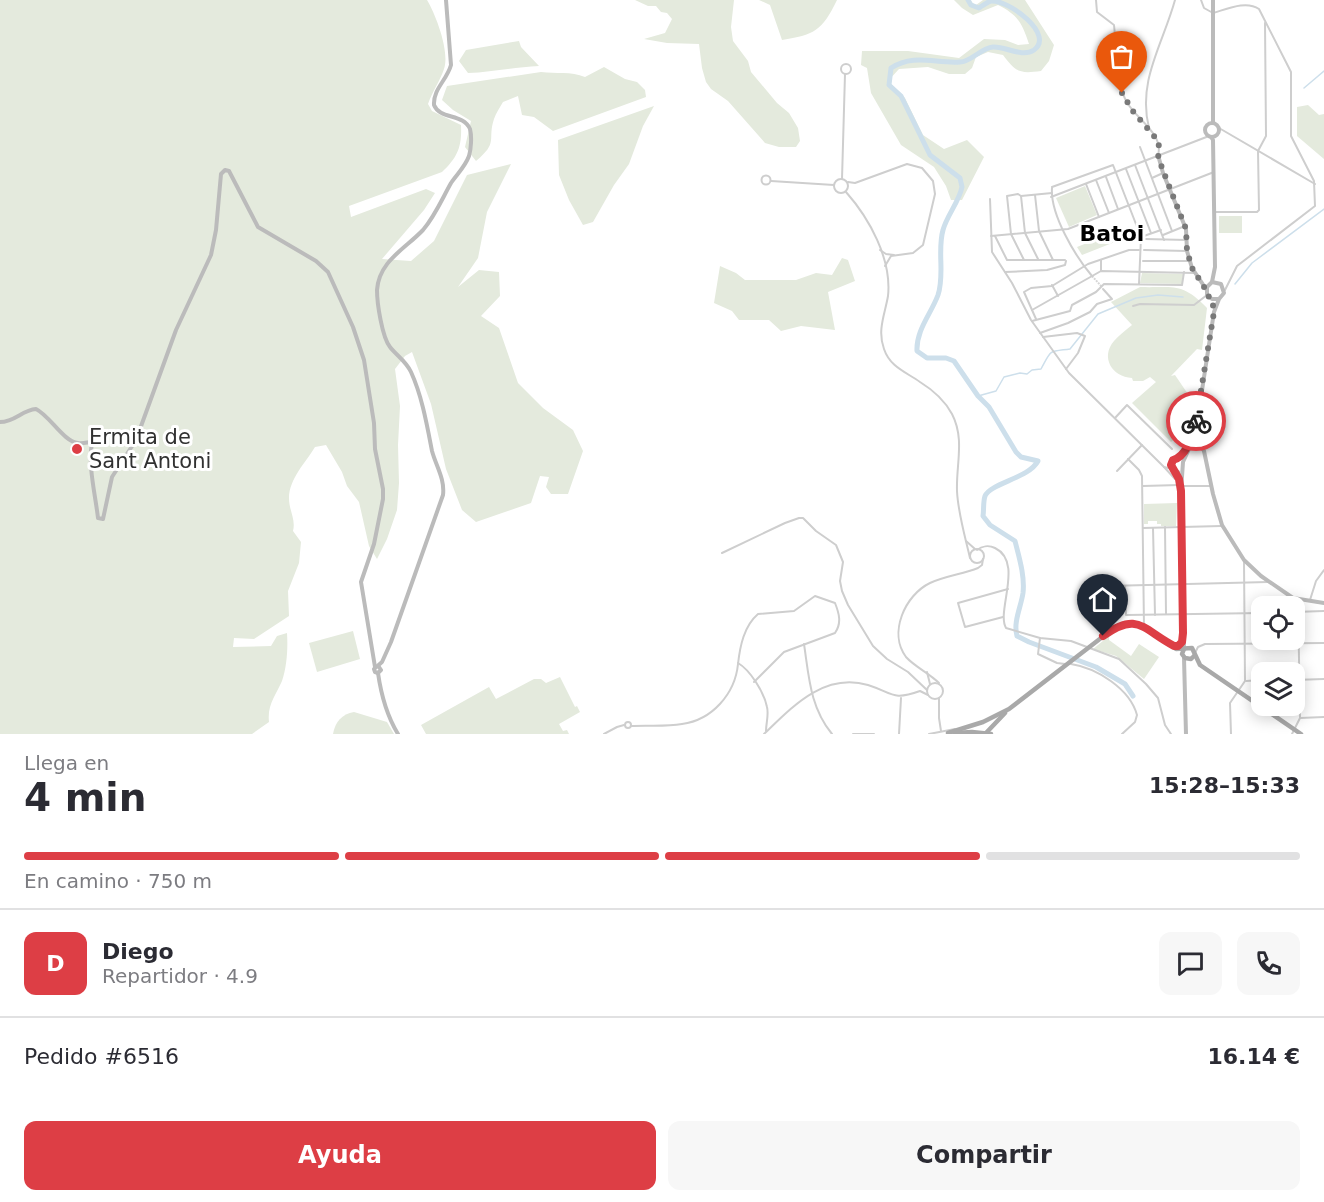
<!DOCTYPE html>
<html lang="es">
<head>
<meta charset="utf-8">
<style>
  :root { --surface:#fff; --page:#f7f7f7; --text:#2b2b33; --muted:#7c7c81; --line:#e1e1e2; --accent:#dd3e45 }
  body { margin:0; font-family:"DejaVu Sans",sans-serif; background:var(--page); color:var(--text); height:100vh; display:flex; flex-direction:column; font-size:22px; white-space:nowrap }
  * { box-sizing:border-box; margin:0 }
  p { font-size:20px; color:var(--muted) }
  .icon { flex:none; width:33px; height:33px; fill:none; stroke:currentColor; stroke-width:2; stroke-linecap:round; stroke-linejoin:round }
  .map { position:relative; height:734px; overflow:hidden }
  .panel { display:flex; flex-direction:column; background:var(--surface); flex:1 }
  .panel>* { flex:none }
  .controls { position:absolute; left:1251px; top:596px; display:grid; gap:12px }
  .controls a { display:grid; place-items:center; width:54px; height:54px; border-radius:12px; background:var(--surface); box-shadow:0 3px 15px #0003; font-size:30px }
  .pin { position:absolute; display:grid; place-items:center; width:51px; height:51px; color:#fff; margin:-62px -26px; border-radius:50% 50% 50% 0; rotate:-45deg; box-shadow:0 0 6px #0007 }
  .pin .icon { rotate:45deg }
  .courier { position:absolute; display:grid; place-items:center; width:60px; height:60px; margin:-30px; border:4px solid #dd3e45; border-radius:50%; background:#fff; color:#222; box-shadow:0 2px 8px #0007 }
  .summary em { font-style:normal; font-weight:700 }
  .summary div { display:flex; flex-direction:column-reverse }
  .summary { display:flex; align-items:center; justify-content:space-between; height:102px; padding:0 24px }
  h1 { font-size:39px; font-weight:700; line-height:45px }
  .bar { display:grid; grid-template-columns:repeat(4,1fr); gap:9px 6px; align-content:center; height:72px; padding:0 24px }
  .bar i { height:8px; border-radius:4px; background:var(--line) }
  .bar .current { background:var(--accent) }
  .bar p { grid-column:span 4 }
  .line { display:flex; align-items:center; gap:15px; padding:0 24px; border-top:2px solid var(--line) }
  .line div { flex:1 }
  .round { display:grid; place-items:center; flex:none; width:63px; height:63px; border-radius:12px; background:var(--page) }
  .action { display:flex; gap:12px; margin-top:auto; padding:12px 24px }
  .action a { flex:1; height:69px; border-radius:12px; background:var(--accent); color:#fff; font-size:24px; font-weight:700; line-height:69px; text-align:center }
  .action a+a { background:var(--page); color:var(--text) }
  .map>svg:first-child { display:block }
</style>
</head>
<body>
<div class="map">
<svg width="1324" height="734" viewBox="0 0 1324 734">
  <rect width="100%" height="100%" fill="#fff"/>
  <!-- green -->
  <g fill="#e4eadd">
    <path d="M0 0H427C436 15 450 52 444 69 440 81 432 92 428 104L432 111 461 125C462 146 458 157 442 172L349 206 351 217 426 189 435 193 424 210 382 259 411 261 434 241 467 175 511 164 487 212 478 258 458 287 479 270 499 272 500 296 481 316 499 328 518 383 543 408 573 430 583 451 568 494H551L546 487 549 477 540 476 531 503 476 522 462 510 446 469 431 404 412 352 405 356 395 369 400 406 398 445 399 483 397 510 387 539 377 559 369 546 359 502 347 486 342 472 326 445 315 447C306 462 289 479 289 498 289 511 296 519 293 531L301 542 299 563 288 591 289 616 254 639 234 638 233 647 271 646 277 636 287 633C288 648 287 667 282 681 276 695 267 705 269 722L252 734H0Z"/>
    <path d="M635 0H734L731 27 733 41 748 61 751 72 777 103 789 113 798 128 800 141 796 147H779L765 143 728 101 711 89 706 82 702 68 699 44 667 43 644 39 665 33 672 19 667 13 661 12 656 6H648Z"/>
    <path d="M759 0H837C822 31 814 35 782 40L770 5Z"/>
    <path d="M954 0H967L976 5 983 0H1025L1054 45 1049 61 1041 71C1019 74 1016 72 1003 55L988 52 976 57 972 68 965 74H949L928 67 899 69 888 81 905 98 923 135 944 149 967 140 984 157 962 200H951L946 186 934 167 901 145 871 93 867 68 861 65 862 51H908L959 58 984 39 1005 40 1018 45 1029 44C1022 23 1018 15 998 5L973 15 962 8Z"/>
    <path d="M519 41 521 47 539 66C515 67 492 72 468 73L459 61 466 50Z"/>
    <path d="M604 67 625 79 637 82 645 90 646 97 553 131 534 117 522 115 518 96 503 102C500 107 496 113 494 119 487 140 499 142 476 161L465 147 471 121 453 110 442 100 447 86 541 72C556 74 571 71 585 77Z"/>
    <path d="M1308 105 1319 115 1324 114V159L1297 136V107Z"/>
    <path d="M654 106 643 126 629 164 614 185 593 222 583 225 569 200 559 175 558 140Z"/>
    <path d="M1085 186 1097 215 1069 227 1056 198Z"/>
    <rect x="1219" y="216" width="23" height="17"/>
    <path d="M1129 226 1131 230 1128 232 1130 236 1082 255 1077 247Z"/>
    <path d="M842 258 848 260 855 281 828 292 835 330 801 326 781 331 769 320H739L732 311 714 303 720 266 736 273 745 280H796L816 273 832 275Z"/>
    <path d="M1142 273 1183 274V275L1182 284 1140 283Z"/>
    <path d="M1140 287C1174 288 1182 282 1207 308L1202 350 1197 349 1171 376 1175 375 1192 400 1193 423 1171 442 1132 403 1156 382 1150 377 1143 381H1133L1132 378C1112 377 1100 357 1114 341 1119 335 1126 330 1132 325L1111 302Z"/>
    <path d="M1177 503 1176 526H1161V524H1157V521H1148V524H1144V504Z"/>
    <path d="M353 631 360 659 317 672 309 643Z"/>
    <path d="M1109 636V640L1131 656 1139 644 1159 657 1144 679 1116 656 1093 649Z"/>
    <path d="M560 677 575 707 577 706 580 712 559 724 563 731 567 730 569 734H426L421 725 489 687 496 699 534 679H541L546 683Z"/>
    <path d="M354 712 387 722 394 734H333C335 722 342 714 354 712Z"/>
  </g>
  <g fill="none" stroke-linecap="round" stroke-linejoin="round">
    <!-- stream -->
    <g stroke="#cddfeb" stroke-width="1.5">
      <path d="M1304 88 1324 71"/>
      <path d="M1235 284 1252 263 1324 209"/>
      <path d="M978 396 996 391 1004 377 1020 373 1027 374 1032 370 1041 369C1052 349 1048 352 1070 349L1098 314 1136 298 1158 295 1183 297"/>
    </g>
    <!-- river -->
    <path stroke="#cddfeb" stroke-width="5" d="M968 0 971 5 979 8C982 6 987 2 991 1 1010 0 1055 35 1034 50 1022 58 1005 46 993 47 981 48 971 62 960 62 936 64 914 53 891 68L889 85 901 96 930 155 960 178 962 187C959 202 947 215 943 230 937 251 945 274 938 295 931 314 916 330 917 351L927 358H946L954 361 978 396 989 407 1016 452 1021 457 1038 461C1029 478 991 483 985 496 983 502 984 510 983 516L990 525 1015 541C1019 557 1025 576 1023 593 1021 607 1013 622 1017 636L1029 642 1096 667 1125 684 1133 696"/>
    <!-- street-tunnel -->
    <path stroke="#d6d6d6" stroke-width="2" stroke-dasharray="2 1" stroke-linecap="butt" d="M1092 276 1102 287"/>
    <!-- street -->
    <g stroke="#cecece" stroke-width="2">
      <path d="M1096 0 1097 12 1114 25C1117 51 1114 82 1128 104 1138 120 1164 135 1158 155"/>
      <path d="M1201 0 1204 8 1213 13C1227 9 1246 0 1259 9L1291 72V136L1314 181 1315 206 1237 266 1225 290"/>
      <circle cx="846" cy="69" r="5"/>
      <path d="M1149 128C1137 81 1163 44 1175 0"/>
      <path d="M1219 128 1315 184"/>
      <path d="M1140 147 1172 231"/>
      <path d="M1135 165 1164 240"/>
      <path d="M1126 169 1151 233"/>
      <circle cx="766" cy="180" r="4.5"/>
      <path d="M1106 177 1118 209"/>
      <path d="M1152 178 1163 173"/>
      <circle cx="841" cy="186" r="7"/>
      <path d="M842 179 845 74"/>
      <path d="M1096 180 1109 213"/>
      <path d="M771 181 834 185"/>
      <path d="M848 182 855 183 907 164 922 168 933 181 935 194 923 245 913 253 891 256 885 266"/>
      <path d="M1086 184 1099 217"/>
      <path d="M1052 187 1113 165 1141 237 1139 284"/>
      <path d="M1052 188C1050 214 1075 256 1092 276"/>
      <path d="M846 192C869 218 892 259 888 296 885 314 877 330 884 349 890 367 906 372 920 382 933 390 945 401 952 414 965 439 956 464 957 491 958 513 965 536 970 558"/>
      <path d="M1035 195 1039 231 1053 260"/>
      <path d="M1021 196 1025 233 1038 259"/>
      <path d="M1051 197 1209 136"/>
      <path d="M990 199 992 252 1012 283 1031 320 1069 373 1164 467 1172 469"/>
      <path d="M1214 212H1257L1259 210 1258 151 1266 136 1265 23"/>
      <path d="M1163 235 1185 226"/>
      <path d="M991 236 1068 229 1214 172"/>
      <path d="M995 236 1007 260H1065"/>
      <path d="M1141 237 1161 230"/>
      <path d="M1145 239 1187 240"/>
      <path d="M880 250 886 254 894 255"/>
      <path d="M1144 250 1187 251"/>
      <path d="M1024 260 1011 234 1007 196 1018 194 1021 196 1052 193"/>
      <path d="M1143 261H1190"/>
      <path d="M1101 271V260"/>
      <path d="M1005 272 1047 270 1065 265 1066 261"/>
      <path d="M1052 285 1058 296"/>
      <path d="M1133 306 1140 304 1194 305 1207 295"/>
      <path d="M1032 310 1101 271 1194 273"/>
      <path d="M1036 319 1024 292 1031 288 1052 286 1088 264 1129 250H1139"/>
      <path d="M1032 321 1070 311 1072 305 1096 292 1104 284 1182 285 1184 272"/>
      <path d="M1040 333 1068 323 1090 312 1097 304 1112 299 1103 289"/>
      <path d="M1043 337 1077 333 1085 336 1078 353 1066 369"/>
      <path d="M1115 418 1127 405 1172 449"/>
      <path d="M1128 459 1139 470 1142 476 1144 627"/>
      <path d="M1164 467 1175 479"/>
      <path d="M1117 471 1142 445"/>
      <path d="M1143 486 1179 485"/>
      <path d="M1182 486H1211"/>
      <path d="M1165 527 1166 614"/>
      <path d="M1143 528 1221 526"/>
      <path d="M1153 528 1155 615"/>
      <path d="M966 541 975 549"/>
      <circle cx="977" cy="556" r="7"/>
      <path d="M977 550C982 546 989 545 995 548 1024 562 996 611 1006 628L1040 638 1071 641 1119 659 1146 684 1158 698 1165 725 1171 734"/>
      <path d="M722 553 785 523 799 518H803L816 531 836 545 843 562 840 581 842 591 848 605 873 646 887 659 908 672 927 690"/>
      <path d="M1107 586 1268 582"/>
      <path d="M1125 586 1126 615 1262 613"/>
      <path d="M1310 600 1316 581 1324 570"/>
      <path d="M1294 612 1324 611"/>
      <path d="M1003 617 965 627 958 603 1008 589"/>
      <path d="M1040 638 1038 654 1057 663 1065 664"/>
      <path d="M804 644C809 677 810 707 832 734"/>
      <path d="M1195 653 1198 647 1205 644 1324 643"/>
      <path d="M738 663C750 670 764 692 767 707 769 715 766 723 766 731"/>
      <path d="M1071 664C1097 668 1130 689 1137 715L1135 722 1122 734"/>
      <path d="M927 672 930 684"/>
      <path d="M1294 680 1324 679"/>
      <path d="M1246 681 1262 680"/>
      <circle cx="935" cy="691" r="8"/>
      <path d="M939 683C929 673 915 667 906 657 888 633 905 595 930 583 945 576 963 574 978 568L982 565 983 559"/>
      <path d="M939 698V718L941 731"/>
      <path d="M1300 718 1324 717"/>
      <circle cx="628" cy="725" r="3"/>
      <path d="M631 726C648 725 665 727 682 724 712 720 735 694 738 664 740 646 744 626 758 614L794 611 815 596 835 603C839 613 842 623 835 633L784 652 754 682"/>
      <path d="M604 734 617 727 624 725"/>
      <path d="M764 734C792 707 824 672 868 685 893 693 892 701 920 691L928 695"/>
      <path d="M853 734H874"/>
      <path d="M899 734 901 698"/>
      <path d="M929 734 955 729"/>
      <path d="M1231 734 1230 703 1245 681 1244 562"/>
      <path d="M1292 734 1300 718 1298 600"/>
    </g>
    <!-- secondary -->
    <g stroke="#bbb" stroke-width="4">
      <path d="M1213 0V123"/>
      <circle cx="1212" cy="130" r="7"/>
      <path d="M1211 137 1213 140 1215 267 1212 282"/>
      <path d="M1158 155 1163 173 1186 229 1187 251 1192 268 1206 289"/>
      <path d="M0 422C15 422 22 410 36 409 50 416 64 442 78 443 83 444 88 442 92 442 88 468 95 492 98 518L103 519 112 477 136 440 176 330 211 255 216 230 221 174 225 170 229 171 258 227 316 261 328 272 353 327 364 360 374 423 375 449 383 489V499L374 544 361 582 375 667"/>
      <path d="M1195 436 1204 451 1213 494 1222 525 1244 560 1261 576 1293 598 1324 603"/>
      <path d="M1176 472 1181 491 1184 649"/>
      <path d="M1178 472 1172 470 1171 463 1175 459H1179L1187 448 1194 427"/>
      <path d="M1181 491 1183 462 1195 436 1214 312 1219 299 1224 293 1221 284 1212 282 1207 287V295L1212 299H1219"/>
      <path d="M1184 658 1186 734"/>
      <path d="M379 667 381 670 378 673C381 694 387 716 398 734"/>
      <path d="M378 673 375 672 374 669 382 662 391 642 443 495C445 479 436 466 432 451 427 425 422 396 411 372 406 361 397 356 390 347 382 337 377 303 377 290 379 261 405 249 423 230 435 216 442 199 451 183 457 174 465 167 469 156 471 149 472 137 470 129 463 113 440 120 434 105 433 89 447 80 451 65L446 0"/>
    </g>
    <!-- primary -->
    <g stroke="#a9a9a9" stroke-width="4.5">
      <path d="M1184 649 1182 654 1185 658 1191 659 1194 656"/>
      <path d="M948 733 983 722 1009 709 1114 628 1123 624 1135 623 1144 627 1176 649 1192 648 1200 665 1301 734"/>
      <path d="M955 733 972 732 991 734"/>
      <path d="M986 733 1005 713"/>
    </g>
  </g>
  <g fill="none" stroke-linecap="round" stroke-linejoin="round">
    <!-- done -->
    <path stroke="#797979" stroke-width="6" stroke-dasharray="0 10.8" d="M1122 93 1132 110 1159 142 1158 155 1162 168 1186 229 1187 251 1192 268 1206 290 1208 296 1212 299 1214 312 1196 421"/>
    <!-- route -->
    <path stroke="#dd3e45" stroke-width="8" d="M1103 636C1138 611 1142 629 1174 646H1178L1182 642 1183 633 1181 491 1179 479 1171 465 1173 460C1188 456 1192 434 1196 421"/>
  </g>
  <!-- markers -->
  <circle fill="#dd3e45" stroke="#fff" stroke-width="2" cx="77" cy="449" r="6"/>
  <g text-anchor="middle" stroke-width="6" stroke-linejoin="round" paint-order="stroke">
    <!-- poi labels -->
    <g font-size="21" fill="#313131" stroke="#fff" text-anchor="start">
      <text x="89" y="444">Ermita de<tspan x="89" dy="24">Sant Antoni</tspan></text>
    </g>
    <!-- neighbourhood labels -->
    <g font-size="22" font-weight="bold" fill="#000" stroke="#fff">
      <text x="1112" y="241">Batoi</text>
    </g>
  </g>
</svg>
<div class="controls">
<a><svg class="icon" aria-label="locate" viewBox="0 0 24 24"><circle cx="12" cy="12" r="6"/><path d="M12 2v4M12 18v4M2 12h4M18 12h4"/></svg></a>
<a><svg class="icon" aria-label="layers" viewBox="0 0 24 24"><path d="M12 4l9 5-9 5-9-5zM3 14l9 5 9-5"/></svg></a>
</div>
<div class="pin" style="left:1122px;top:93px;background:#ea580c"><svg class="icon" aria-label="bag" viewBox="0 0 24 24"><path d="M5 8h14l-1 12H6zM9 8a3 3 0 0 1 6 0"/></svg></div>
<div class="pin" style="left:1103px;top:636px;background:#1f2937"><svg class="icon" aria-label="home" viewBox="0 0 24 24"><path d="M3 11l9-7 9 7M6 9v11h12V9"/></svg></div>
<div class="courier" style="left:1196px;top:421px"><svg class="icon" aria-label="bike" viewBox="0 0 24 24"><circle cx="6" cy="16" r="4"/><circle cx="18" cy="16" r="4"/><path d="M6 16l4-8h5l3 8M10 8l3 8H6M13 5h3"/></svg></div>
</div>
<section class="panel">
<div class="summary"><div><h1>4 min</h1><p>Llega en</p></div><em>15:28–15:33</em></div>
<div class="bar"><i class="current"></i><i class="current"></i><i class="current"></i><i></i><p>En camino · 750 m</p></div>
<div class="line" style="height:108px"><b class="round" style="background:var(--accent);color:#fff">D</b><div><b>Diego</b><p>Repartidor · 4.9</p></div><a class="round"><svg class="icon" aria-label="chat" viewBox="0 0 24 24"><path d="M4 5h16v11H9l-5 4z"/></svg></a><a class="round"><svg class="icon" aria-label="phone" viewBox="0 0 24 24"><path d="M5 4h4l2 5-3 2q2 4 5 5l2-3 5 2v4C11 20 4 13 5 4z"/></svg></a></div>
<div class="line" style="height:78px"><div>Pedido #6516</div><b>16.14 €</b></div>
<div class="action"><a>Ayuda</a><a>Compartir</a></div>
</section>
</body>
</html>
